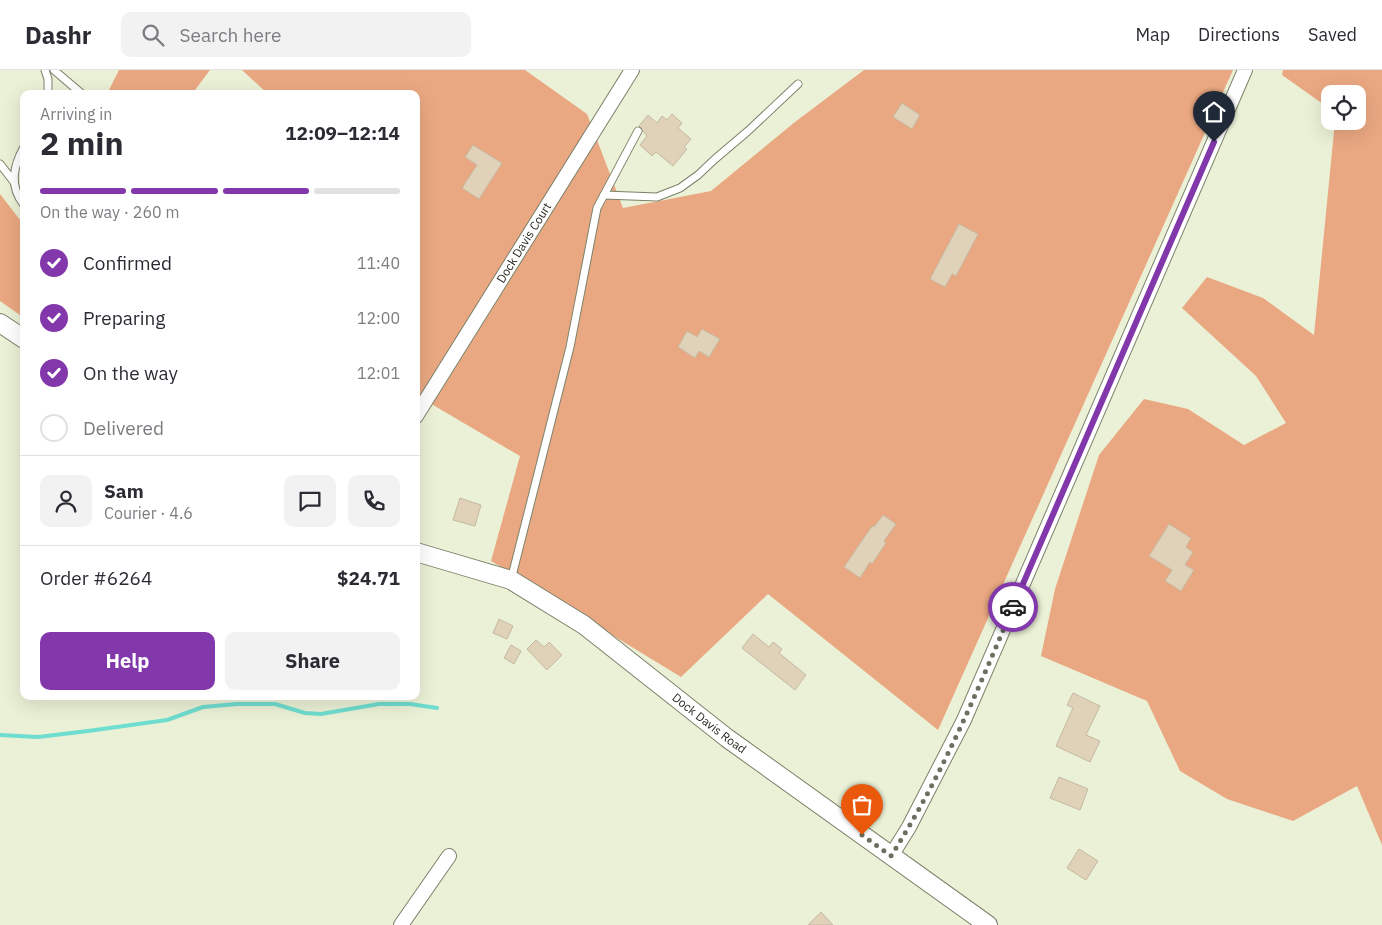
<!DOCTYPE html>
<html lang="en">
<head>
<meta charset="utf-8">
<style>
  :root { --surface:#fff; --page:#f2f2f3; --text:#2b2b33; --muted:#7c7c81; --line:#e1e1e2; --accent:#8238aa }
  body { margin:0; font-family:"IBM Plex Sans",sans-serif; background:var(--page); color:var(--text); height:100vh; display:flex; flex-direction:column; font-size:19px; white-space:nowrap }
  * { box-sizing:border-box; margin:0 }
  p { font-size:16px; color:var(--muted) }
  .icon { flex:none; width:28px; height:28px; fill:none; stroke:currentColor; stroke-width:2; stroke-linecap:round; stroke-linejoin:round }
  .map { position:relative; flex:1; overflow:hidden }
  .sheet { position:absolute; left:20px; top:20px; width:400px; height:610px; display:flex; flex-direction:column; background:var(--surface); border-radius:10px; box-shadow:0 5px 20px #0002 }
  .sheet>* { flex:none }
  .controls { position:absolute; left:1321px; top:15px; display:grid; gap:10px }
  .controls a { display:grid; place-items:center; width:45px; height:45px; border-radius:10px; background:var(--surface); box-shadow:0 5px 20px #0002; font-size:25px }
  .pin { position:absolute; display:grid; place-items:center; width:42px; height:42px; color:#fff; margin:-51px -21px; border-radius:50% 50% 50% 0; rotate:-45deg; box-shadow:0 0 5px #0007 }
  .pin .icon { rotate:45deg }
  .courier { position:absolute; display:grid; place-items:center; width:50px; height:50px; margin:-25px; border:4px solid #8238aa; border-radius:50%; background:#fff; color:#222; box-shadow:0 1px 6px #0007 }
  .head em { font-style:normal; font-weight:700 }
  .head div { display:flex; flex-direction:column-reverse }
  .head { display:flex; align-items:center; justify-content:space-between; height:85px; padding:0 20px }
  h1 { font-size:32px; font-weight:700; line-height:38px }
  .bar { display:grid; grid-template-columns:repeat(4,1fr); gap:8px 5px; align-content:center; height:60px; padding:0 20px }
  .bar i { height:6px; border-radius:4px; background:var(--line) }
  .bar .on { background:var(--accent) }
  .bar p { grid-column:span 4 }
  .line { display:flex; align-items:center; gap:12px; padding:0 20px; border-top:1px solid var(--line) }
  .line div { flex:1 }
  .round { display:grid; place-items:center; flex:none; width:52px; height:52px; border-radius:10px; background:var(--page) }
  ol { padding:0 20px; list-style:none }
  li { display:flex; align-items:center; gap:15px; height:55px }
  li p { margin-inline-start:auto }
  li .icon { padding:5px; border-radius:50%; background:var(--accent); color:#fff; stroke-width:4 }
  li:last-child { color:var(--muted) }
  li i { width:28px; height:28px; border:2px solid var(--line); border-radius:50% }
  .cta { display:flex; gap:10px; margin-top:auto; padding:10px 20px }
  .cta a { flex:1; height:58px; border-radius:10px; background:var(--accent); color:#fff; font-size:20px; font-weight:700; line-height:58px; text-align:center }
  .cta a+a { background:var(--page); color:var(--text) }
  header { display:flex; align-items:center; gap:30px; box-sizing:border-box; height:70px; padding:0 25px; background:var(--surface); border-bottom:1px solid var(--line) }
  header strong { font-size:24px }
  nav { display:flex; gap:28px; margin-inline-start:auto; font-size:18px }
  .search { width:350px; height:45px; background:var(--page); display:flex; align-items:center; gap:12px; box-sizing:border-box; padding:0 18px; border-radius:10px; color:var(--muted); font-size:19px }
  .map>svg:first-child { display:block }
</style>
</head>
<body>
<header>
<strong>Dashr</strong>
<div class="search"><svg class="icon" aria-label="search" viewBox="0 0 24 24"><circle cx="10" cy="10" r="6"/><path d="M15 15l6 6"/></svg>Search here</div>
<nav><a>Map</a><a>Directions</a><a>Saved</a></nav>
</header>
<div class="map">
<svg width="1382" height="855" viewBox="0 0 1382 855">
  <rect width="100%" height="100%" fill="#eaf1d6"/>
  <!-- green -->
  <g fill="#eaa882">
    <path d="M119 0H210L192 24H107Z"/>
    <path d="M242 0H525L587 44 623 138 711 121 795 52 864 0H1233L938 660 768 524 681 607 491 491 520 386 416 325V24H268Z"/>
    <path d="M1283 0H1382V775L1357 716 1293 751 1227 729 1180 701 1147 631 1041 586 1055 519 1099 385 1144 329 1188 339 1244 375 1286 353 1256 306 1182 238 1207 207 1263 228 1314 265 1335 51H1358V24H1330V39L1282 5Z"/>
    <path d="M0 124 24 155V248L0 231Z"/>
  </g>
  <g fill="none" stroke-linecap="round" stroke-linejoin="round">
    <!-- stream -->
    <path stroke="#6fddcf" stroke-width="4" d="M0 665 38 667 88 661 167 650 203 637 237 634H275L305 643 321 644 379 634H410L437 638"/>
  </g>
  <!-- building -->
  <g fill="#dfd2b9" stroke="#c5b9a1">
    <path d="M902 33 920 45 912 59 893 47Z"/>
    <path d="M672 44 682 53 678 58 691 69 684 77 687 79 673 96 656 82 652 86 640 75 647 66 639 56 648 45 657 53 662 46 667 50Z"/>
    <path d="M473 75 502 93 479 129 462 118 477 95 465 87Z"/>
    <path d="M959 154 978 164 956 206 952 204 945 217 930 209Z"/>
    <path d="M702 259 720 269 709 287 699 281 695 288 678 277 687 261 697 267Z"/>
    <path d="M460 428 481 435 475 456 453 450Z"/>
    <path d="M883 445 896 454 884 471 886 473 872 494 870 492 860 508 844 497 872 456 874 457Z"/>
    <path d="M1169 454 1191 468 1186 477 1193 482 1185 495 1194 500 1181 521 1165 511 1172 500 1149 486Z"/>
    <path d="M499 549 513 556 507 569 493 563Z"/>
    <path d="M753 564 769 577 773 572 782 579 779 583 806 605 795 620 742 578Z"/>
    <path d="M536 570 544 577 549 572 562 585 547 600 527 579Z"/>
    <path d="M511 575 521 581 514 594 504 588Z"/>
    <path d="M1073 623 1100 636 1086 665 1100 671 1090 692 1056 676 1073 638 1067 635Z"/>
    <path d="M1059 707 1088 719 1080 740 1050 728Z"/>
    <path d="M1079 779 1098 791 1086 810 1067 798Z"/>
    <path d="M821 842 833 855H808Z"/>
  </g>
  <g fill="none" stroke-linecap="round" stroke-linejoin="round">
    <!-- service casing -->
    <g stroke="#7c826a" stroke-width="9">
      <g id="service">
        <path d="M45 0 48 9V24"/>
        <path d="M54 0 82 24"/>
        <path d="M24 77C13 97 9 116 24 135"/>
        <path d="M0 94 14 112"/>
        <path d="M604 125 657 127 680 118 698 105 715 89 748 61 798 14"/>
        <path d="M511 510 570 277 597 138 638 61"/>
      </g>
    </g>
    <!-- minor casing -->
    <g stroke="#7c826a" stroke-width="16">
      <g id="minor">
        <path id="s1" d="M416 346 632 0"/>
        <path d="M891 786 909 757 964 650 1245 0"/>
        <path d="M401 855 449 786"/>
      </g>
    </g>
    <!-- tertiary casing -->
    <g stroke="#7c826a" stroke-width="20">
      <g id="tertiary">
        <path d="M0 253 24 269"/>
        <path id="s2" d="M416 482 511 510 584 555 727 668 988 855"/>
      </g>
    </g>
    <!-- service -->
    <use href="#service" stroke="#fff" stroke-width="7"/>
    <!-- minor -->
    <use href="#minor" stroke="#fff" stroke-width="14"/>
    <!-- tertiary -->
    <use href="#tertiary" stroke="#fff" stroke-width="18"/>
  </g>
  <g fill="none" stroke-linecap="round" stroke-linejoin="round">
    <!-- done -->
    <path stroke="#6c7060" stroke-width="5" stroke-dasharray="0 9" d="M862 765 891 786C941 708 977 622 1013 537"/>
    <!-- route -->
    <path stroke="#8238aa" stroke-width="6" d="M1013 537 1214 72"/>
  </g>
  <g text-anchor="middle" stroke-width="4" stroke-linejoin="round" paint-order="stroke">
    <!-- street labels -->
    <g font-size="12" fill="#282b21" stroke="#f7fee3">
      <text dy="4" stroke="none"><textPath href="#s1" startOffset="204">Dock Davis Court</textPath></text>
      <text dy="4" stroke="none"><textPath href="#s2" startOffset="344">Dock Davis Road</textPath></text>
    </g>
  </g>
</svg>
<div class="controls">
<a><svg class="icon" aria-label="locate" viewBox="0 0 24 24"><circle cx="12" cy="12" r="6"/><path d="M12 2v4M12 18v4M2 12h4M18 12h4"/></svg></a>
</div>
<div class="pin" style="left:862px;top:765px;background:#ea580c"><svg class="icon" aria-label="bag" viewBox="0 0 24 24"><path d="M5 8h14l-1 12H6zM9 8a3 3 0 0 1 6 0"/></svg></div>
<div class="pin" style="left:1214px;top:72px;background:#1f2937"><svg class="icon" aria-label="home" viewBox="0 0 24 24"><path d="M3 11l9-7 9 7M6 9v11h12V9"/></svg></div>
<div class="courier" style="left:1013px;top:537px"><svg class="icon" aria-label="car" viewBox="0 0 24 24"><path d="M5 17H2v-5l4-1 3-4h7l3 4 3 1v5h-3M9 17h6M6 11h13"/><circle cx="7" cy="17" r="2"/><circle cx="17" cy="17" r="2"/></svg></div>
<section class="sheet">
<div class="head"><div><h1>2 min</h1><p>Arriving in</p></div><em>12:09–12:14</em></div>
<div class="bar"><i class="on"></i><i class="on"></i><i class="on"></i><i></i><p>On the way · 260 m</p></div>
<ol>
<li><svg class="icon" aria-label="check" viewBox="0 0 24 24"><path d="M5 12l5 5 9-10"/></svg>Confirmed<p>11:40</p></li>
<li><svg class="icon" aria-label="check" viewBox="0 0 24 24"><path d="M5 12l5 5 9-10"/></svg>Preparing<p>12:00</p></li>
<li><svg class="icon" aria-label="check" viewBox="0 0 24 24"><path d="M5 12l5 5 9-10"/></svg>On the way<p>12:01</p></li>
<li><i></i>Delivered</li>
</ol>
<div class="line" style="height:90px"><a class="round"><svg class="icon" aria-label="person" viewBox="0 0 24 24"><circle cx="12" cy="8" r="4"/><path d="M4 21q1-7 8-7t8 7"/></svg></a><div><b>Sam</b><p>Courier · 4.6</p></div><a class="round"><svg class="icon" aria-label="chat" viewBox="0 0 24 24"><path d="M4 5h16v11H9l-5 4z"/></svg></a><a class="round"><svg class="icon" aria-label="phone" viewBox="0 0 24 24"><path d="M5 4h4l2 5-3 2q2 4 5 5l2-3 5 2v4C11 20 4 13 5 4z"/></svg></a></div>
<div class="line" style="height:65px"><div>Order #6264</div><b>$24.71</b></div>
<div class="cta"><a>Help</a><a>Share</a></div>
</section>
</div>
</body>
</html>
